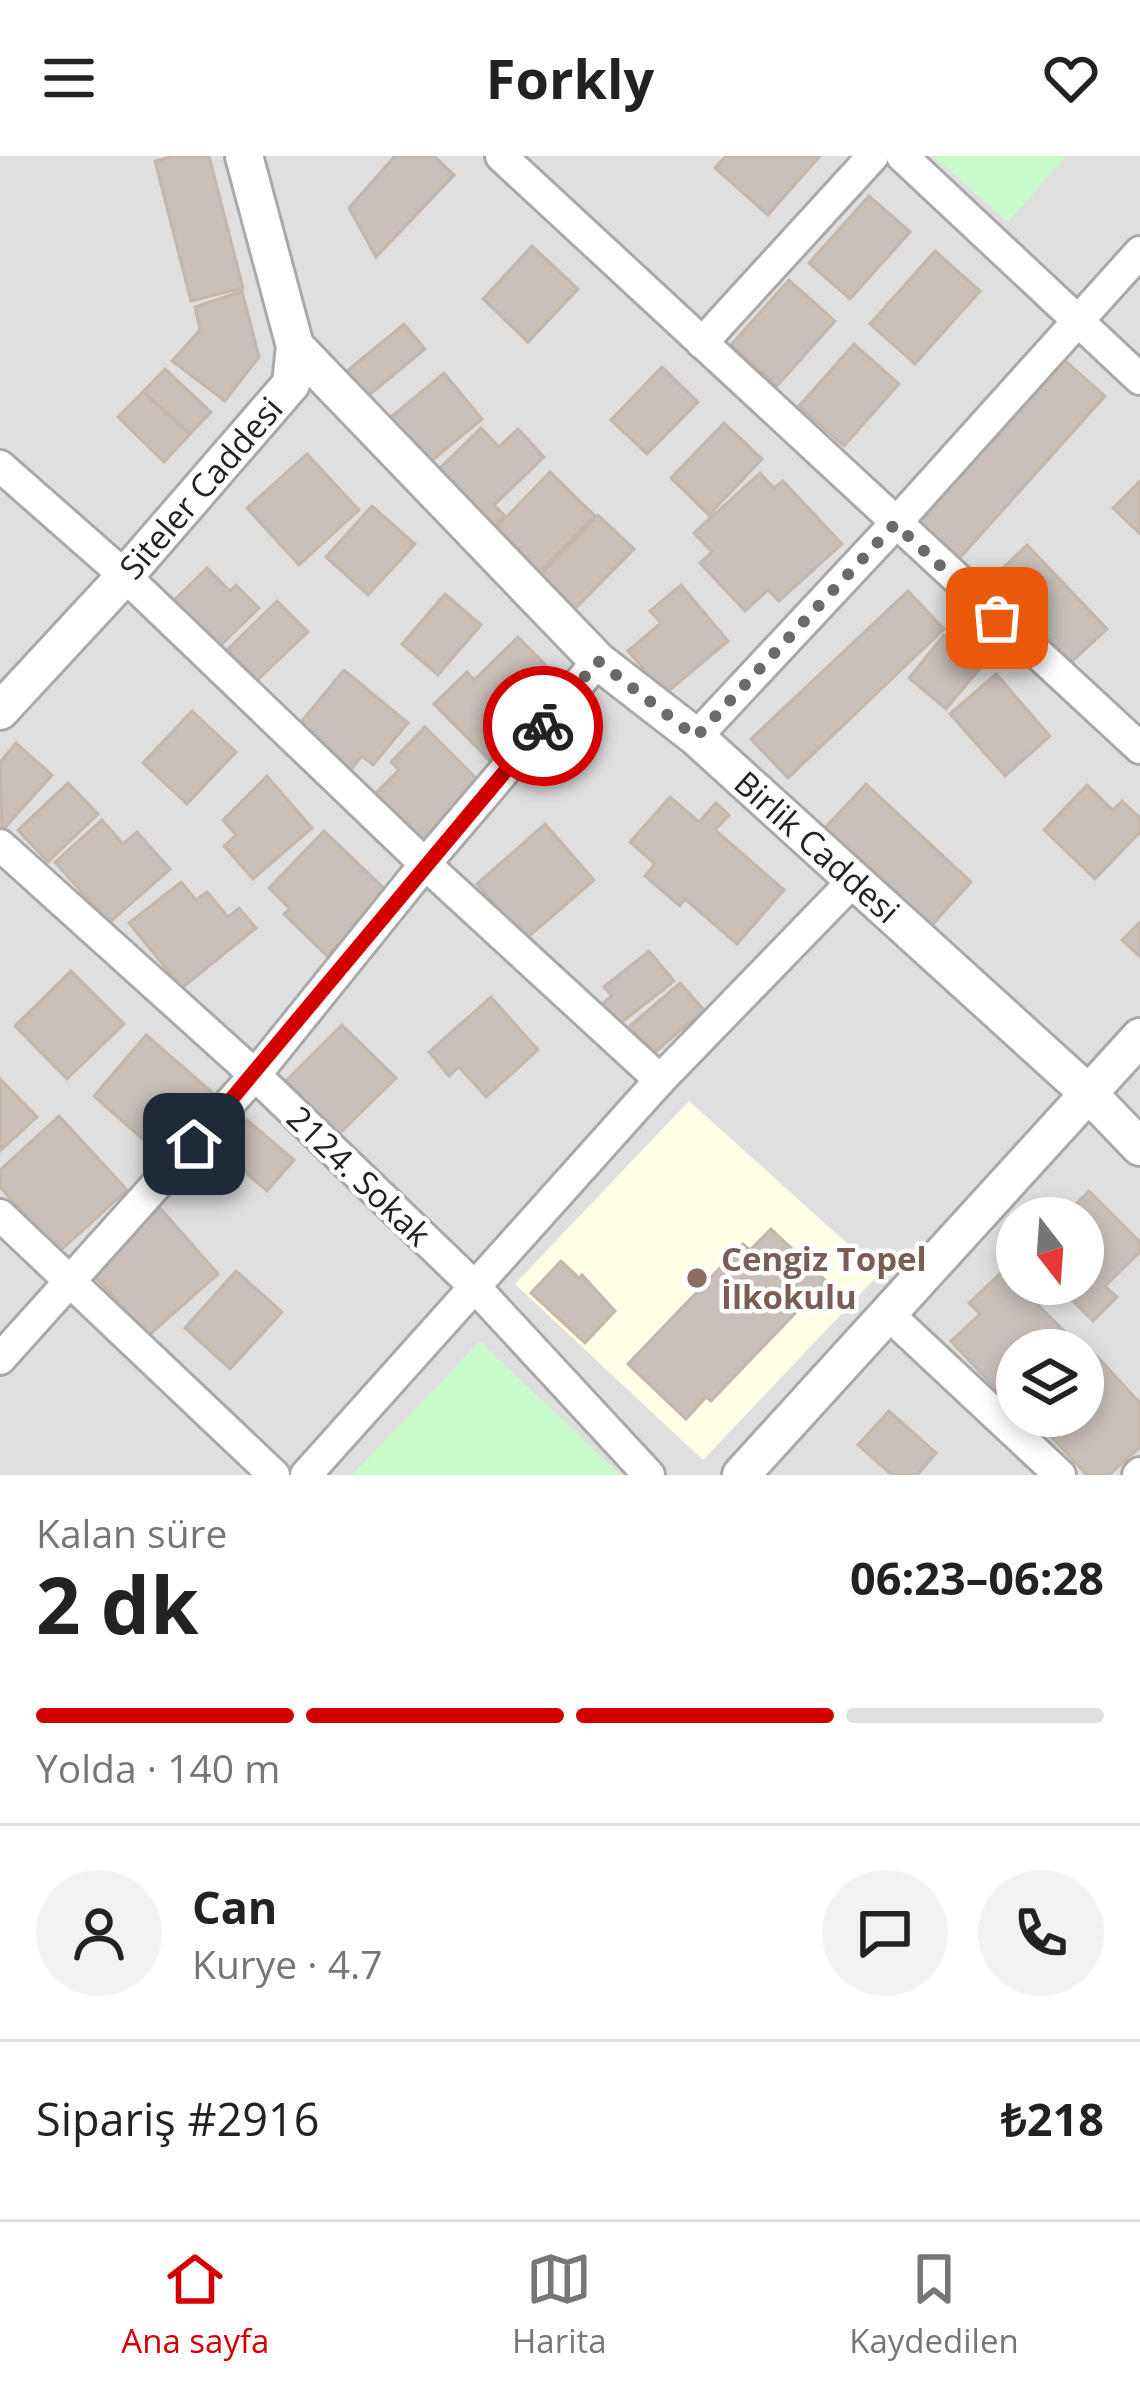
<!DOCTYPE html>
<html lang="tr">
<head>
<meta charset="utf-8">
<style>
  :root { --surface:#fff; --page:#f2f2f2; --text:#222; --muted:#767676; --line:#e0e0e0; --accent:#d40000 }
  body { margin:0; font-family:"Open Sans",sans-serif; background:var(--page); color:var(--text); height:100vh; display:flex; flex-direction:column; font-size:45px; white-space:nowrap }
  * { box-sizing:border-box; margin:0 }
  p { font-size:39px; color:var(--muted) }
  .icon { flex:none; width:66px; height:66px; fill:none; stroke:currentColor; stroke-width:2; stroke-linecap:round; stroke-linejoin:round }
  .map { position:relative; height:1319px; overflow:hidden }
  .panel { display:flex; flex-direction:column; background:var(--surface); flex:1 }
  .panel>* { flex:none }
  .needle { width:78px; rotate:163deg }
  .fabs { position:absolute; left:996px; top:1041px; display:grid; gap:24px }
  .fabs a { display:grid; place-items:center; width:108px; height:108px; border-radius:50%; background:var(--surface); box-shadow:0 6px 18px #0003; font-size:60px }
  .pin { position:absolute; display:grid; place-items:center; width:102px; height:102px; color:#fff; margin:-51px; border-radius:24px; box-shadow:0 6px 18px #0006 }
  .courier { position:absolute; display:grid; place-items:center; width:120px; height:120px; margin:-60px; border:9px solid #d40000; border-radius:50%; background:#fff; color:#222; box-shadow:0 3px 15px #0007 }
  .summary em { font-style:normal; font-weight:700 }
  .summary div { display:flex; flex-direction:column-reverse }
  .summary { display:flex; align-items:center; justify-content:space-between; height:204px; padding:0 36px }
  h1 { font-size:78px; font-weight:700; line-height:90px }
  .bar { display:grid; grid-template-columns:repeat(4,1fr); gap:18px 12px; align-content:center; height:144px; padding:0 36px }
  .bar i { height:15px; border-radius:9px; background:var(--line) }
  .bar .active { background:var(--accent) }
  .bar p { grid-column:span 4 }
  .line { display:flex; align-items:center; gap:30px; padding:0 36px; border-top:3px solid var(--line) }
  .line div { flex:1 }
  .round { display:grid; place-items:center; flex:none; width:126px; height:126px; border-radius:63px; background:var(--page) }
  header { display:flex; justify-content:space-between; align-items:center; height:156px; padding:0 36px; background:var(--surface); font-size:54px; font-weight:700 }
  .tab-bar { display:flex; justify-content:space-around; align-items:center; height:168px; border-top:3px solid var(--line); background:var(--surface); font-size:33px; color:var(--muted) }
  .tab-bar a { display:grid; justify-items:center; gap:6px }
  .tab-bar .active { color:var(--accent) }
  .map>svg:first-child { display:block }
</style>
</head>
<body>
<header><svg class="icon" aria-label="menu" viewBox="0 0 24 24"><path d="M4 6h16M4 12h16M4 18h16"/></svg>Forkly<svg class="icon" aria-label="heart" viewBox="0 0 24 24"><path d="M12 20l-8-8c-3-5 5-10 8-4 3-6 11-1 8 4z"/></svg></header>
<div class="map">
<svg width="1140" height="1319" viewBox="0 0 1140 1319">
  <rect width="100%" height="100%" fill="#f2efe9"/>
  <!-- residential -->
  <path fill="#e0dfdf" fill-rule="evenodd" d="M0 0H1140V1319H0ZM1017 1062H1083V1128H1017ZM1017 1194H1083V1260H1017Z"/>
  <!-- education -->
  <path fill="#ffffe5" d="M689 945 880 1117 703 1304 515 1128Z"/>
  <!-- park -->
  <g fill="#c8facc">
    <path d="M933 0H1066L1008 66Z"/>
    <path d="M480 1185 620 1319H352Z"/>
  </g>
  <!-- building -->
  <g fill="#c7bfb8" stroke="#c4b6ab" stroke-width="3">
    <path d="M175 0H209L243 132 191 145 155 5Z"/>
    <path d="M395 0H434L454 19 376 101 349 52Z"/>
    <path d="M726 0H820L768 59 715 12Z"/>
    <path d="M869 40 910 76 850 143 809 107Z"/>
    <path d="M532 90 578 133 528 186 483 143Z"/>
    <path d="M935 95 980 135 915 208 870 168Z"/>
    <path d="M789 124 835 165 777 230 731 189Z"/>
    <path d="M242 135 259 201 225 245 172 205 200 174 195 151Z"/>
    <path d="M404 168 425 193 368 240 347 215Z"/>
    <path d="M854 188 899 228 844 290 799 250Z"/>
    <path d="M1060 200 1105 240 958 404 913 365Z"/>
    <path d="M662 211 698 246 647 298 611 264Z"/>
    <path d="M165 213 211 256 190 278 143 236Z"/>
    <path d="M444 217 482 263 425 310 391 261Z"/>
    <path d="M143 236 190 278 164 306 118 261Z"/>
    <path d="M724 267 762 303 709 359 671 322Z"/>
    <path d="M481 272 499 291 518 273 544 301 494 349 505 360 486 378 431 321Z"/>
    <path d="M307 298 359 354 299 409 247 352Z"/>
    <path d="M550 316 595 360 536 420 491 377Z"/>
    <path d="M760 317 774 332 783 325 842 388 779 445 768 434 745 455 700 407 712 396 694 377Z"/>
    <path d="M1140 325V378L1113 352Z"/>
    <path d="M372 350 415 388 368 439 326 401Z"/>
    <path d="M598 359 634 393 573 455 538 421Z"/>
    <path d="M1027 389 1107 473 1065 512 986 428Z"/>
    <path d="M207 412 230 435 236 429 259 452 213 497 167 451Z"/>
    <path d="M681 429 728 485 665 538 628 495 661 467 650 455Z"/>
    <path d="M908 435 944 473 788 622 751 583Z"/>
    <path d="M445 438 481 469 438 519 402 488Z"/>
    <path d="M277 445 308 476 249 532 219 502Z"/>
    <path d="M944 479 982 510 946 553 909 522Z"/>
    <path d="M518 481 565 529 489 604 434 548 467 516 474 524Z"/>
    <path d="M344 514 408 567 373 609 362 600 349 616 296 572Z"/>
    <path d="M996 518 1050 580 1005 620 950 558Z"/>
    <path d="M192 555 236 596 187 648 143 607Z"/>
    <path d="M425 571 481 627 423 686 375 638 399 614 391 606Z"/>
    <path d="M16 587 52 619 2 675 0 606Z"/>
    <path d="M267 620 312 672 253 723 224 690 236 679 223 664Z"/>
    <path d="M68 627 98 658 48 706 18 674Z"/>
    <path d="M866 628 971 726 931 770 825 672Z"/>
    <path d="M1087 629 1113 654 1122 645 1140 662V676L1095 723 1044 674Z"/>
    <path d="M670 641 699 666 716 647 729 659 715 674 784 734 737 788 685 743 680 750 645 720 655 708 630 686Z"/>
    <path d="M102 664 123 688 137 676 170 713 109 767 55 706Z"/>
    <path d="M545 668 594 724 526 783 477 728Z"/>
    <path d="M324 675 389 737 327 800 284 758 290 753 269 732Z"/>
    <path d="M181 726 196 744 207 736 228 761 239 752 256 772 182 832 129 767Z"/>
    <path d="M1140 766V801L1122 784Z"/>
    <path d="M649 795 674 825 617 870 601 849 612 840 604 831Z"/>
    <path d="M71 815 124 868 67 923 15 870Z"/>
    <path d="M680 827 704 854 646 904 623 876Z"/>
    <path d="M491 841 538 894 486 941 459 911 449 920 429 896Z"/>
    <path d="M342 869 396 922 339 978 286 925Z"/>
    <path d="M146 879 214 938 171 987 154 974 145 985 94 940Z"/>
    <path d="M0 923 37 961 0 995Z"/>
    <path d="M59 960 127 1034 59 1096 0 1031V1014Z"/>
    <path d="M247 964 294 1004 267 1035 221 995Z"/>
    <path d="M1089 1035 1140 1086V1096L1105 1130 1117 1141 1093 1165 1056 1128H1083V1062H1062Z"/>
    <path d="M160 1052 218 1118 148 1180 90 1115Z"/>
    <path d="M771 1073 826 1125 711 1245 706 1241 686 1263 628 1208 743 1088 750 1094Z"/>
    <path d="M561 1105 579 1122 582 1119 615 1155 585 1187 531 1137Z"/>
    <path d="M1006 1112 1017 1128 1072 1183 1060 1194H1017V1234L1006 1244 951 1185 980 1158 969 1147Z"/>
    <path d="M236 1115 282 1156 230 1213 185 1172Z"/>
    <path d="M1092 1195 1140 1247V1291L1109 1319H1087L1032 1260H1083V1202Z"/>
    <path d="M889 1255 936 1297 917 1319H892L858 1289Z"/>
  </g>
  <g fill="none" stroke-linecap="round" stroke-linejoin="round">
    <!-- minor casing -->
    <g stroke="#a9a9a9" stroke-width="36">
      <g id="minor">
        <path d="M501 0 1140 592"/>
        <path d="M902 0 1140 223"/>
        <path d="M702 187 873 0"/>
        <path d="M0 310 125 420 425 708 660 924"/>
        <path d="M696 581 895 368 1140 96"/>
        <path d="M0 689 255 919 475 1131 649 1319"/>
        <path d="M0 1059 274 1319"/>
        <path d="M888 1158 1060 1319"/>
        <path d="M0 1203 255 919 425 708 598 505"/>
        <path d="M306 1319 660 924 854 724"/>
        <path d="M1138 1319 1140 1317"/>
      </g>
    </g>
    <!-- tertiary casing -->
    <g stroke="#a9a9a9" stroke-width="42">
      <g id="tertiary">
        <path d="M295 190 598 505 696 581 1088 937 1140 991"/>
        <path d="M0 555 125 420 291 228 295 190 244 0"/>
        <path d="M741 1319 1140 881"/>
      </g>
    </g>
    <!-- minor -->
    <use href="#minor" stroke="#fff" stroke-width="30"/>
    <!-- tertiary -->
    <use href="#tertiary" stroke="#fff" stroke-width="36"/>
  </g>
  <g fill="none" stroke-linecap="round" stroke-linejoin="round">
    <!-- done -->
    <path stroke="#6b6a68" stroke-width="12" stroke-dasharray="0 21.6" d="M543 570 598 505 696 581 895 368 997 462"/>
    <!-- route -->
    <path stroke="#d40000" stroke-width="15" d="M194 988 543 570"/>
  </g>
  <!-- markers -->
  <circle fill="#8d6e63" stroke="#fff" stroke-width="4.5" cx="697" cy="1122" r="12"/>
  <g text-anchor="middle" stroke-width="9" stroke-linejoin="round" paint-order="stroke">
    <!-- street labels -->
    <g font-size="33" fill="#222" stroke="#fff">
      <text transform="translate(201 332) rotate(-49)" y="12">Siteler Caddesi</text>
      <text transform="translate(817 691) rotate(42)" y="12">Birlik Caddesi</text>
      <text transform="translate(359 1020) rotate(44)" y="12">2124. Sokak</text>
    </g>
    <!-- education labels -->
    <g font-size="33" font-weight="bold" fill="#785e54" stroke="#fff" text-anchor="start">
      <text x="721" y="1115">Cengiz Topel<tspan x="721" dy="38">İlkokulu</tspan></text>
    </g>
  </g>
</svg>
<div class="fabs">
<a><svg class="needle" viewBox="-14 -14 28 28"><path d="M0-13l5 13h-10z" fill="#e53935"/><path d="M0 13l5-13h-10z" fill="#767676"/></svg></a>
<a><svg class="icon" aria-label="layers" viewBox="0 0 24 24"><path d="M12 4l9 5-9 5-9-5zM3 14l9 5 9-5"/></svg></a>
</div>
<div class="pin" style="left:997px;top:462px;background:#ea580c"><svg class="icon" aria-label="bag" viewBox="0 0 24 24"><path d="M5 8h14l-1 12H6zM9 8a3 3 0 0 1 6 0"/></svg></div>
<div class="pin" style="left:194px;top:988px;background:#1f2937"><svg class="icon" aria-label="home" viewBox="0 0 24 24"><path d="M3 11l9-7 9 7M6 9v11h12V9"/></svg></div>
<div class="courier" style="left:543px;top:570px"><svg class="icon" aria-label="bike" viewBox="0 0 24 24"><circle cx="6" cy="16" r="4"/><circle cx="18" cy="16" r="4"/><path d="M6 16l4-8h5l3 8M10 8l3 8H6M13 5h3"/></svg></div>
</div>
<section class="panel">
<div class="summary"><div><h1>2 dk</h1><p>Kalan süre</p></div><em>06:23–06:28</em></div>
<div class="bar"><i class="active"></i><i class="active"></i><i class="active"></i><i></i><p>Yolda · 140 m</p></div>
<div class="line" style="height:216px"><a class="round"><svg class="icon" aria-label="person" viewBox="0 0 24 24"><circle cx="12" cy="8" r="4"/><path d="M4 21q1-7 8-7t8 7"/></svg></a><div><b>Can</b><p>Kurye · 4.7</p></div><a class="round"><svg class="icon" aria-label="chat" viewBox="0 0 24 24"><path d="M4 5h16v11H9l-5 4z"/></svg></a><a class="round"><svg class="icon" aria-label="phone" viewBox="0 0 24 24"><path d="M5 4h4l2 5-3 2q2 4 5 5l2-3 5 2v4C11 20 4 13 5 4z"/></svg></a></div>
<div class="line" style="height:156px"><div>Sipariş #2916</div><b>₺218</b></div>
</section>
<nav class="tab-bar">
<a class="active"><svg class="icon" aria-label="home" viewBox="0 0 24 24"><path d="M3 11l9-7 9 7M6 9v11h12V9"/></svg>Ana sayfa</a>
<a><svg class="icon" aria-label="map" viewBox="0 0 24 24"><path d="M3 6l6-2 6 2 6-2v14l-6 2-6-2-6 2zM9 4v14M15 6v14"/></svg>Harita</a>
<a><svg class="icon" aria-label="saved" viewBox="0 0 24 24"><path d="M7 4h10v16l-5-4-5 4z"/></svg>Kaydedilen</a>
</nav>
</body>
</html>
